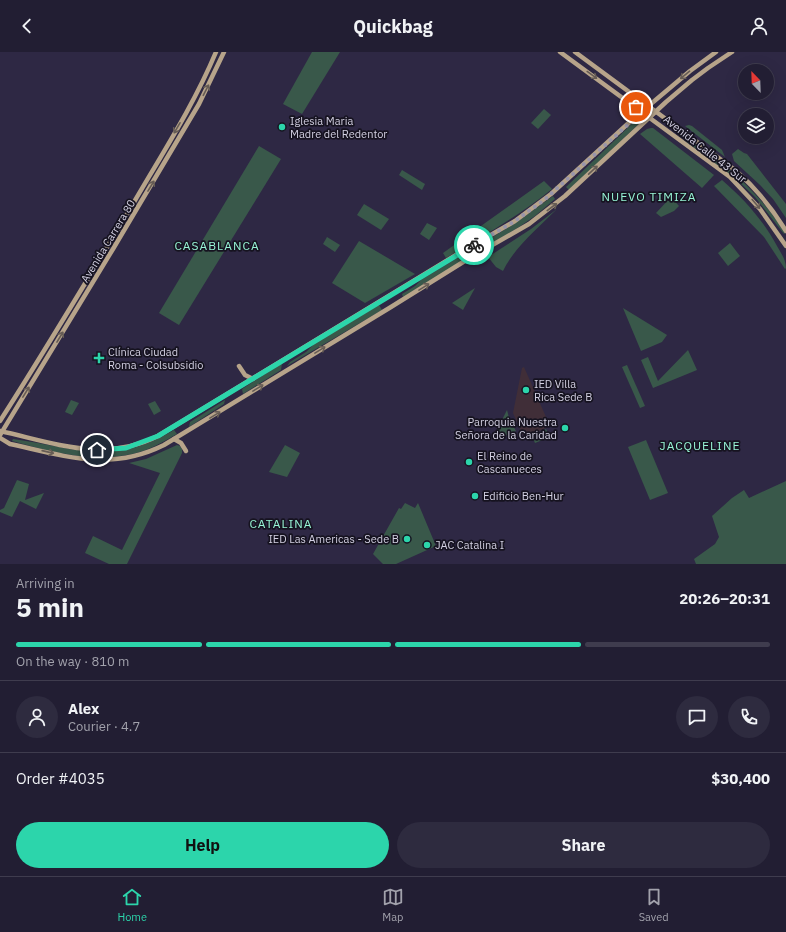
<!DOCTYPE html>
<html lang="en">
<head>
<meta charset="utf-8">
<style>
  :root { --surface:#221e33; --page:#2e2b3f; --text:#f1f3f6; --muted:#a2a2ac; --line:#3f3c4e; --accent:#2cd5ab }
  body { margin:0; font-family:"IBM Plex Sans",sans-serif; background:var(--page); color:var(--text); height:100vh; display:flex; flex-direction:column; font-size:15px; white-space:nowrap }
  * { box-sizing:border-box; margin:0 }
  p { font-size:13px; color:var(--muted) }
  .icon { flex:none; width:22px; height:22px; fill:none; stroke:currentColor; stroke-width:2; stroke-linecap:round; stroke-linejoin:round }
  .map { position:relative; height:512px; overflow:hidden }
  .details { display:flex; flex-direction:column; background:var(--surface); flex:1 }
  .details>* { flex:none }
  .needle { width:26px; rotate:337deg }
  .buttons { position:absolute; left:738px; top:12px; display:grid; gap:8px }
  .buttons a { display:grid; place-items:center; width:36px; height:36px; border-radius:50%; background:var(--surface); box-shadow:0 4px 16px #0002,0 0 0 1px var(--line); font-size:20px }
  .pin { position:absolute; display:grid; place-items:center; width:34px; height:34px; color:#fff; margin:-17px; border:2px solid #fff; border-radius:50%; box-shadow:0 1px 4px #0007 }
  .courier { position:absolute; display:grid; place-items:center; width:40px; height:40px; margin:-20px; border:3px solid #2cd5ab; border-radius:50%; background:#fff; color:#222; box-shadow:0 1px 5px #0007 }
  .summary em { font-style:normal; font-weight:800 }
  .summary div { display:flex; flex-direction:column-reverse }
  .summary { display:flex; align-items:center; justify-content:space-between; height:68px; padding:0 16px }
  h1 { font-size:26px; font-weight:800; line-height:30px }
  .bar { display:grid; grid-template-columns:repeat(4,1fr); gap:6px 4px; align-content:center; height:48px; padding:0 16px }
  .bar i { height:5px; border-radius:3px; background:var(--line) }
  .bar .selected { background:var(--accent) }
  .bar p { grid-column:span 4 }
  .line { display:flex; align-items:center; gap:10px; padding:0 16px; border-top:1px solid var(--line) }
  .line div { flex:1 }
  .round { display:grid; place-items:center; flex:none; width:42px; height:42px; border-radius:21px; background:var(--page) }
  .button { display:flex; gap:8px; margin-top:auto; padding:8px 16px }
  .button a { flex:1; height:46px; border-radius:24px; background:var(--accent); color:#111; font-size:16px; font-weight:800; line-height:46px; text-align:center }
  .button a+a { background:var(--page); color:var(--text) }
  header { display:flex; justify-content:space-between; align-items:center; height:52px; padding:0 16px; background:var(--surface); font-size:18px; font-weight:800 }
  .dock { display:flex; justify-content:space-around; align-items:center; height:56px; border-top:1px solid var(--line); background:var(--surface); font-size:11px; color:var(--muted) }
  .dock a { display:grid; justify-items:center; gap:2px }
  .dock .selected { color:var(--accent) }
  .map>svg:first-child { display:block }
</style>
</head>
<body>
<header><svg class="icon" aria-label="back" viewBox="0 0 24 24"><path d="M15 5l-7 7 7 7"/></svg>Quickbag<svg class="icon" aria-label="person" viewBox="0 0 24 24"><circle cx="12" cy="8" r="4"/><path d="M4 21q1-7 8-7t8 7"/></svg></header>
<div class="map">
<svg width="786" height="512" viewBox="0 0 786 512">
  <rect width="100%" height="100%" fill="#2e2844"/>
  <!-- education -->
  <path fill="#402e38" d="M524 315 550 374 524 386 513 361 522 316Z"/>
  <!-- green -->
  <g fill="#39584a">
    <path d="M312 0H340L302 62 283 52Z"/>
    <path d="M544 57 551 63 538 77 531 71Z"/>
    <path d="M639 65 643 68 569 138 566 135Z"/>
    <path d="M689 73 692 74 722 98 725 105 685 74Z"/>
    <path d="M651 76H653L714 123 702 136 640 82 647 77Z"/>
    <path d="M685 86C725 110 760 141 785 181L784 182 755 145 736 127 684 88Z"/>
    <path d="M259 94 281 107 179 273 159 261Z"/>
    <path d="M738 97 744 101 747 102 786 152V166L773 147 760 133 734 109 732 102Z"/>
    <path d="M402 118 425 132 422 138 399 123Z"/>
    <path d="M722 128C744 147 763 168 777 194 781 201 786 208 786 216L785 217 764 185 714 134Z"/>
    <path d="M544 129 552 137C519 164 483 184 446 206L443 201Z"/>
    <path d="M553 144 555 147 535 164 519 175 403 245 402 242 415 234 421 228 514 172Z"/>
    <path d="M671 145 679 154 674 159 661 165 656 161Z"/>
    <path d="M364 152 389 167 381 178 357 163Z"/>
    <path d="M557 157C540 174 513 197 503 219L496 215 488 205 531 177Z"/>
    <path d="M427 171 437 176 429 188 420 182Z"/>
    <path d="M327 185 340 193 335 200 323 192Z"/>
    <path d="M359 189 415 222 365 251 332 231Z"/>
    <path d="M730 191 740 204 728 214 718 201Z"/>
    <path d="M475 236 463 258 452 251Z"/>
    <path d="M379 253 382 258 287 314 290 310 306 300 315 291Z"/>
    <path d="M623 256 667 283 662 290 641 299Z"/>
    <path d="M688 298 697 318 653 336 641 308 648 305 658 329Z"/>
    <path d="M282 311 281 318 243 342 242 337Z"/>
    <path d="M627 313 645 354 640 356 622 315Z"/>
    <path d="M71 348 79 351 72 363 65 360Z"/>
    <path d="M225 348 224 352 189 375 190 370Z"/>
    <path d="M155 349 161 359 154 363 148 352Z"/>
    <path d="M507 358 509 366 516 379 501 386 497 378Z"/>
    <path d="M546 377 550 385 535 391 532 384Z"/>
    <path d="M174 378 177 382C166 388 155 395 143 399 100 413 55 401 12 389L13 387C78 396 111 415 174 378Z"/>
    <path d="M646 388 668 441 650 448 628 395Z"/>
    <path d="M177 393 180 394 182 397V401L127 512H109L85 501 93 484 122 498 160 421 129 411 146 407Z"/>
    <path d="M285 393 300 401 287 425 269 420Z"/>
    <path d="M17 428 29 432 25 448 44 441 36 457 20 449 12 465 0 460V458L4 456Z"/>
    <path d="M786 429V512H696L694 507 715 492 719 485 712 464 732 446 744 438 749 446Z"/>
    <path d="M405 451 415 456 418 451 436 494 396 512H383L373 502 399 456 401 457Z"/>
  </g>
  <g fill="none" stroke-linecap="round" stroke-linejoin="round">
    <!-- primary -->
    <g stroke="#b7a48a" stroke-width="4.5">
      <path d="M560 0 730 125 760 157 786 194"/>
      <path d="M575 0 735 118C756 136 772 156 786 179"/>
      <path d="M239 314 245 323 253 327"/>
      <path d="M0 369C45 299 87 228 130 157 160 105 193 55 216 0"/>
      <path d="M0 379C55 391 104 411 158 384L456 203 515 169 551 142 633 67 690 19 716 0"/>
      <path d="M0 383 113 197 199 52 224 0"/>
      <path d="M0 386 10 392C65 404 110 420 164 393L391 255 468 207 529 172 565 144 666 50 692 28 708 16 732 0"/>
      <path d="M174 387 181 391 186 399"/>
    </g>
  </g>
  <!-- one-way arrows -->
  <defs><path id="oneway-shaft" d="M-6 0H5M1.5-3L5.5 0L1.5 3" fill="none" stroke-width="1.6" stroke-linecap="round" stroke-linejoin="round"/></defs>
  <g stroke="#665c55">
    <use href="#oneway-shaft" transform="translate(592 23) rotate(36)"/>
    <use href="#oneway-shaft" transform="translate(685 23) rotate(140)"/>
    <use href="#oneway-shaft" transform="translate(206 38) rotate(-63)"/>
    <use href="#oneway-shaft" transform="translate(177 76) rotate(120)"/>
    <use href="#oneway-shaft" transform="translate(593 118) rotate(-43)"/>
    <use href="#oneway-shaft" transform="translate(151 134) rotate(-59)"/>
    <use href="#oneway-shaft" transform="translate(756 152) rotate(50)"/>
    <use href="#oneway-shaft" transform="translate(552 155) rotate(-37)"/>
    <use href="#oneway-shaft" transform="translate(424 235) rotate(-32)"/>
    <use href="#oneway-shaft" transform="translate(60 285) rotate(-59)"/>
    <use href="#oneway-shaft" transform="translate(320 298) rotate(-31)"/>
    <use href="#oneway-shaft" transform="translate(258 336) rotate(-31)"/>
    <use href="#oneway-shaft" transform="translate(26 340) rotate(-58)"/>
    <use href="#oneway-shaft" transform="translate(215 363) rotate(-31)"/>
    <use href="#oneway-shaft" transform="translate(48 400) rotate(13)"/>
  </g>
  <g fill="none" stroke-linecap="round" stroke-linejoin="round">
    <!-- done -->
    <path stroke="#9995ab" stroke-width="4" stroke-dasharray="0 7.2" d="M474 193 515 169 544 148 642 60 636 55"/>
    <!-- route -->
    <path stroke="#2cd5ab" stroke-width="5" d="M97 398 126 396 158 384 474 193"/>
  </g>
  <!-- markers -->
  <g fill="#2cd5ab" stroke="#161320" stroke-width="1.5">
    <circle cx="282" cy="75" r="4"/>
    <path d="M97 300h4v4h4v4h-4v4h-4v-4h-4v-4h4z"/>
    <circle cx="526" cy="338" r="4"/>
    <circle cx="565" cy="376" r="4"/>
    <circle cx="469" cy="410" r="4"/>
    <circle cx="475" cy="444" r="4"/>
    <circle cx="407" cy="487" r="4"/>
    <circle cx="427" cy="493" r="4"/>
  </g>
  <g text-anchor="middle" stroke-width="3.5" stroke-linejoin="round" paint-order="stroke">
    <!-- poi labels -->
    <g font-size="11" fill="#d3d0e2" stroke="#161320" text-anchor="start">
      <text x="290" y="73">Iglesia Maria<tspan x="290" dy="13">Madre del Redentor</tspan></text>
      <text x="108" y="304">Clínica Ciudad<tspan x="108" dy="13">Roma - Colsubsidio</tspan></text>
      <text x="534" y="336">IED Villa<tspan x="534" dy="13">Rica Sede B</tspan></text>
      <text x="557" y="374" text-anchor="end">Parroquia Nuestra<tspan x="557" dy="13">Señora de la Caridad</tspan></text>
      <text x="477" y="408">El Reino de<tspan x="477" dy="13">Cascanueces</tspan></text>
      <text x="483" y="448">Edificio Ben-Hur</text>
      <text x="399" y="491" text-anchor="end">IED Las Americas - Sede B</text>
      <text x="435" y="497">JAC Catalina I</text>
    </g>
    <!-- street labels -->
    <g font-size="11" fill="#d3d0e2" stroke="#161320">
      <text transform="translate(705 97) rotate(38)" y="4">Avenida Calle 43 Sur</text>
      <text transform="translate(108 189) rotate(-59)" y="4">Avenida Carrera 80</text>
    </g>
    <!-- neighbourhood labels -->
    <g font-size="12" letter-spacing="1" fill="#97f5d6" stroke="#161320">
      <text x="649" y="149">NUEVO TIMIZA</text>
      <text x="217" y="198">CASABLANCA</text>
      <text x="700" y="398">JACQUELINE</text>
      <text x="281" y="476">CATALINA</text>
    </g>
  </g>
</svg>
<div class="buttons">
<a><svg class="needle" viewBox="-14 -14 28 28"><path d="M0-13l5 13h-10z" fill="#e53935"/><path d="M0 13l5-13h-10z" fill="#a2a2ac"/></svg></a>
<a><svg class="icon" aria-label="layers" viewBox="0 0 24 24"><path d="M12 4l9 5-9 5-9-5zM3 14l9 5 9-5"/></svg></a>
</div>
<div class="pin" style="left:636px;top:55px;background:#ea580c"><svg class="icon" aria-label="bag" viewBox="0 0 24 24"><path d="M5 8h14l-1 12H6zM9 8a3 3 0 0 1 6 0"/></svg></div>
<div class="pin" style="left:97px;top:398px;background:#1f2937"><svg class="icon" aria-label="home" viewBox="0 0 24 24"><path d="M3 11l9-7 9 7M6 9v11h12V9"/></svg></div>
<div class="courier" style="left:474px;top:193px"><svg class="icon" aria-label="bike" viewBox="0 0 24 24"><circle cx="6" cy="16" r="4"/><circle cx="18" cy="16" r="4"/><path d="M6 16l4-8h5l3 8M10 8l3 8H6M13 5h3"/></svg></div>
</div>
<section class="details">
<div class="summary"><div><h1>5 min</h1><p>Arriving in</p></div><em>20:26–20:31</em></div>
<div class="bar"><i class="selected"></i><i class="selected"></i><i class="selected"></i><i></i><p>On the way · 810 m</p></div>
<div class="line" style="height:72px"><a class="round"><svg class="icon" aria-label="person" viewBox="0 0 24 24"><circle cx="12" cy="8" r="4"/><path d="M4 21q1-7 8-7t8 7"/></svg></a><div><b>Alex</b><p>Courier · 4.7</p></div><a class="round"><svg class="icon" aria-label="chat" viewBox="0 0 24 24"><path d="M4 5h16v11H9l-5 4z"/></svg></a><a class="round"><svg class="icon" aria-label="phone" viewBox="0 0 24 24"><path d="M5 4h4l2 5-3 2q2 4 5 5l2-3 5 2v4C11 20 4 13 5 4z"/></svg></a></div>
<div class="line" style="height:52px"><div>Order #4035</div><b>$30,400</b></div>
<div class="button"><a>Help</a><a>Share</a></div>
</section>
<nav class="dock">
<a class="selected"><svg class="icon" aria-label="home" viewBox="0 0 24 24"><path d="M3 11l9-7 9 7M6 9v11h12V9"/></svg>Home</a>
<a><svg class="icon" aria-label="map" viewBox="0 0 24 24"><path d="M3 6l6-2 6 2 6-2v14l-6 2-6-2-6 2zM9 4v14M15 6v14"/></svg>Map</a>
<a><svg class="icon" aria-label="saved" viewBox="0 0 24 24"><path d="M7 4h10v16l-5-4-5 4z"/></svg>Saved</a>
</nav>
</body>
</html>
